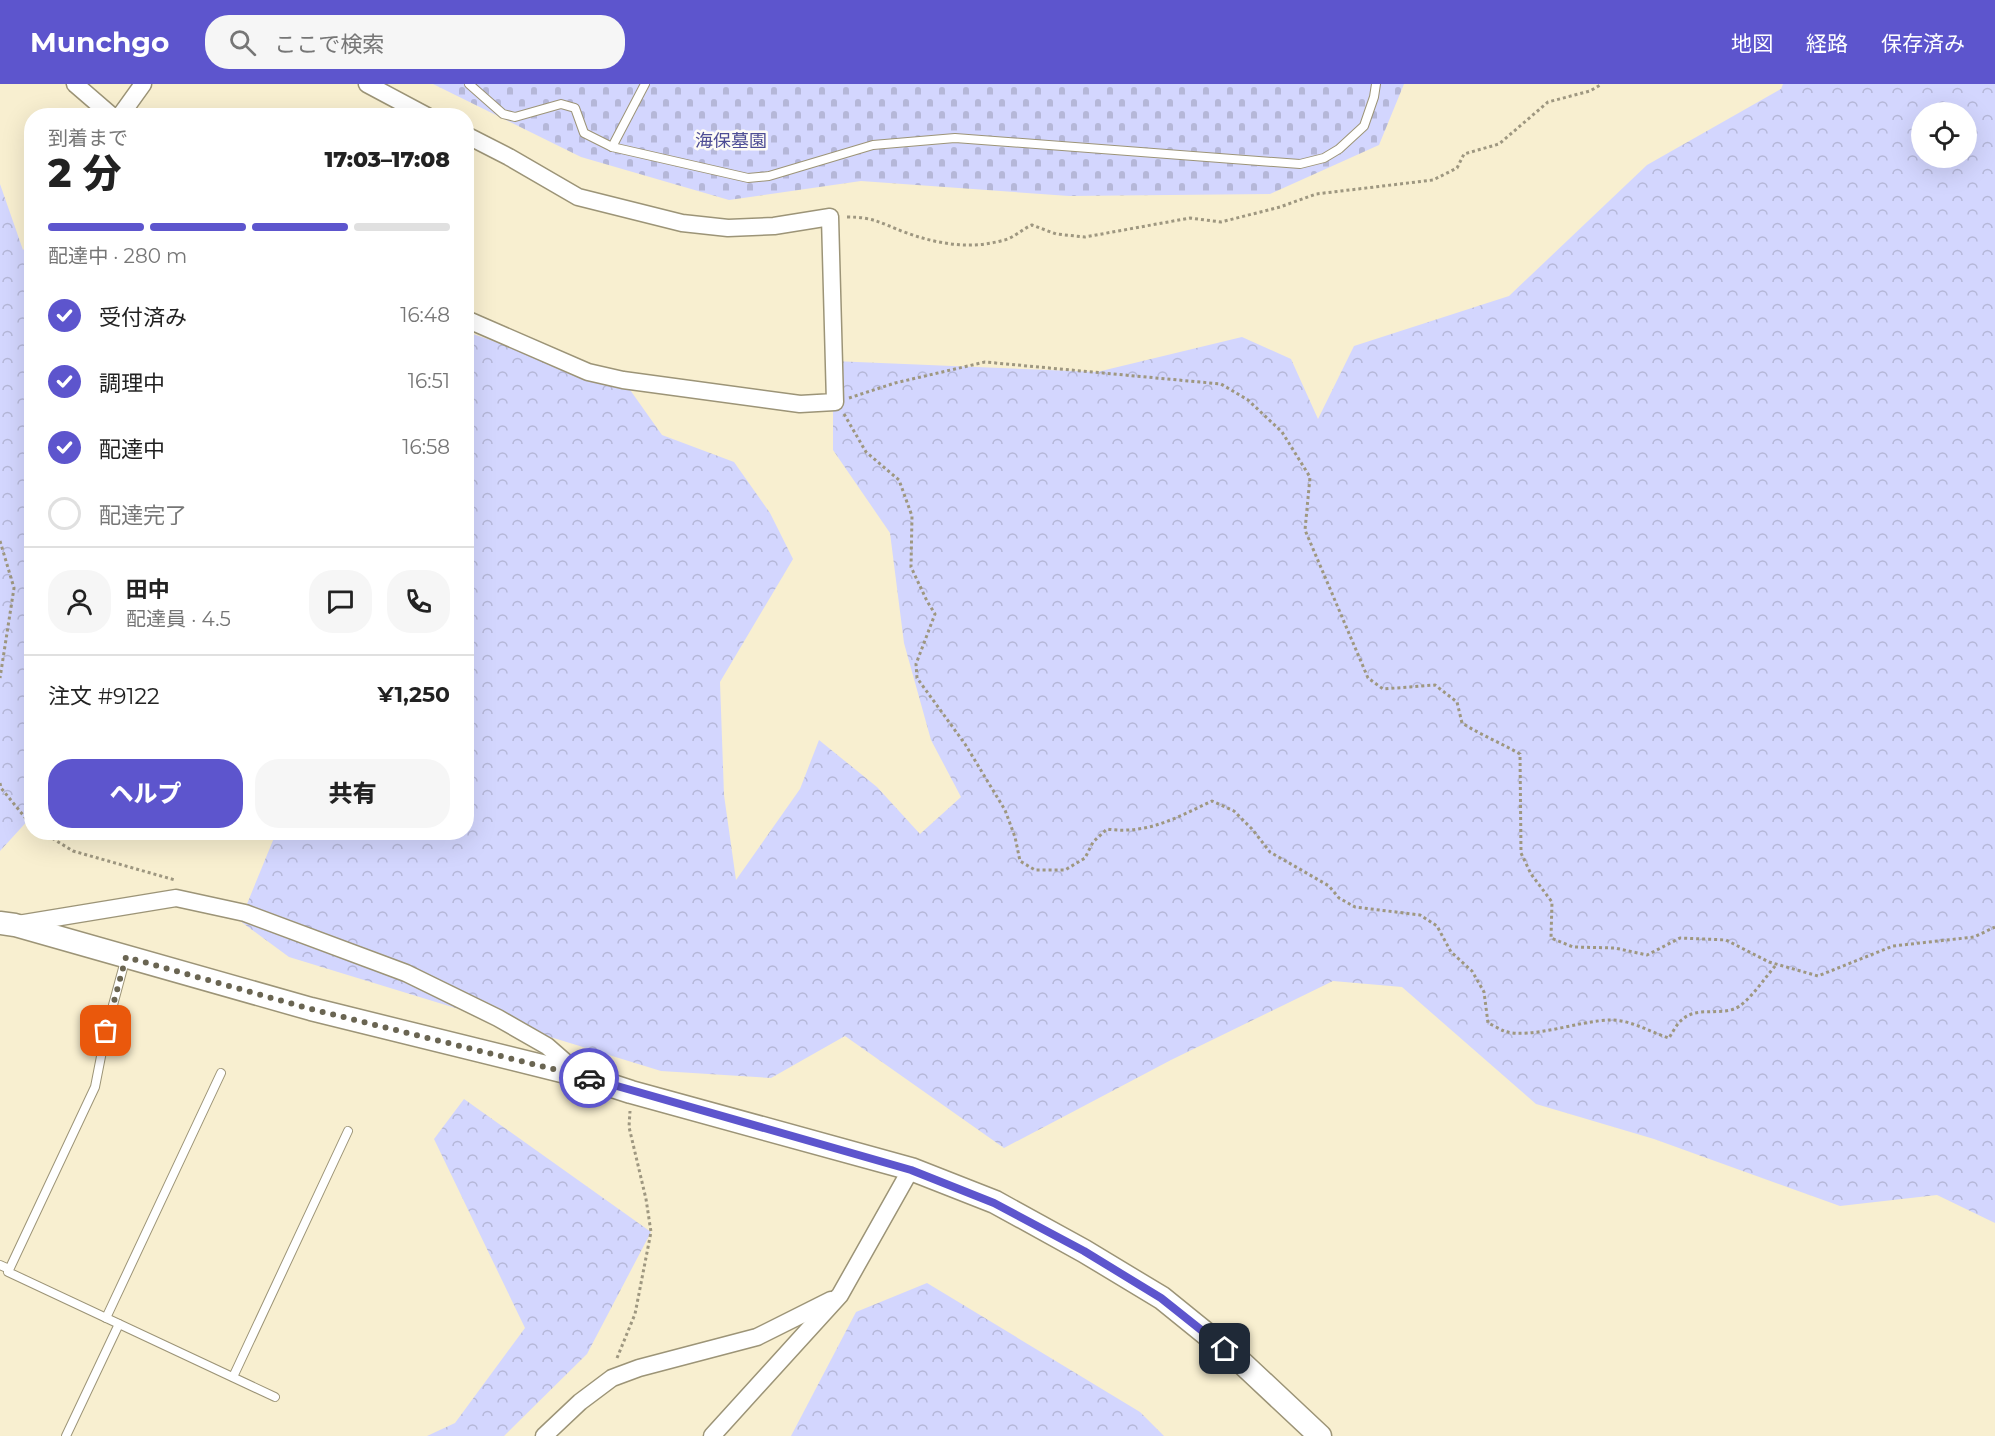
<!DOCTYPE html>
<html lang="ja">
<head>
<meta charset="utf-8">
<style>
  :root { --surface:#fff; --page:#f6f6f6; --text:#222; --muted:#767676; --line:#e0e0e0; --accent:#5d55cd }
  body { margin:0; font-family:Montserrat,"Noto Sans JP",sans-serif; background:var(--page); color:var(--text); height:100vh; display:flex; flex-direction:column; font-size:22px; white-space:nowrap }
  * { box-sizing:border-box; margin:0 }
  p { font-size:20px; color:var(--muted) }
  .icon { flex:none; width:33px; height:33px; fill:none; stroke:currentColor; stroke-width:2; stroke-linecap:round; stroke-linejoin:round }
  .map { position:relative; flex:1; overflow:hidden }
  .drawer { position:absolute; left:24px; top:24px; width:450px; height:732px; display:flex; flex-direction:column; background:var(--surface); border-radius:24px; box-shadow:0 6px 24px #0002 }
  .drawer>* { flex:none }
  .fabs { position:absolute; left:1911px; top:18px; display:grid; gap:12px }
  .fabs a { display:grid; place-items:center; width:66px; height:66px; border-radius:50%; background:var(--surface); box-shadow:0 6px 24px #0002; font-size:30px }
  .pin { position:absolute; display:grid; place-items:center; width:51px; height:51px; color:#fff; margin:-26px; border-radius:12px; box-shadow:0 3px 9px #0006 }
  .courier { position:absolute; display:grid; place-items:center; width:60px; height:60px; margin:-30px; border:4px solid #5d55cd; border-radius:50%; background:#fff; color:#222; box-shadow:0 2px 8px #0007 }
  .overview em { font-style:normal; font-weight:800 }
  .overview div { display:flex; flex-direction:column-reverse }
  .overview { display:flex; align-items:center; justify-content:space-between; height:102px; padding:0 24px }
  h1 { font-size:39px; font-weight:800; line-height:45px }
  .bar { display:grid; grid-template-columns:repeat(4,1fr); gap:9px 6px; align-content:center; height:72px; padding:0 24px }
  .bar i { height:8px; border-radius:4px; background:var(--line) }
  .bar .on { background:var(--accent) }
  .bar p { grid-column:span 4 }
  .line { display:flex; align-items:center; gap:15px; padding:0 24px; border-top:2px solid var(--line) }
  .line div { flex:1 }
  .round { display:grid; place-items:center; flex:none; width:63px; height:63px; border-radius:24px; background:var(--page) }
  ol { padding:0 24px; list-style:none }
  li { display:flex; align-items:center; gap:18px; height:66px }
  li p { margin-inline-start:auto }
  li .icon { padding:6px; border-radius:50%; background:var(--accent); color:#fff; stroke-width:4 }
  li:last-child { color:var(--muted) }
  li i { width:33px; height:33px; border:3px solid var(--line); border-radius:50% }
  .action { display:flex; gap:12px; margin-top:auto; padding:12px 24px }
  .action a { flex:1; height:69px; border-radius:24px; background:var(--accent); color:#fff; font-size:24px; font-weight:800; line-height:69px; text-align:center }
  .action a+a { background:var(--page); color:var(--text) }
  header { display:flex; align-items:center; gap:36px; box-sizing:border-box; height:84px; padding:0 30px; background:var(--accent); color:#fff }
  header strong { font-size:28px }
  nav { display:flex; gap:33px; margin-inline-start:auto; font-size:21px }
  .search { width:420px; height:54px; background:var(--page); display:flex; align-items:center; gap:15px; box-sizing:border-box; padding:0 21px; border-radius:24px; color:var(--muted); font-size:22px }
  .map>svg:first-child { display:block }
</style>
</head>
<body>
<header>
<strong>Munchgo</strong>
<div class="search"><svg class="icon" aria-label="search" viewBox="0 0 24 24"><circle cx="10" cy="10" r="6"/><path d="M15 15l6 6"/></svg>ここで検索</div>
<nav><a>地図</a><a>経路</a><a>保存済み</a></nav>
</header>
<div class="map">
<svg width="1995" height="1352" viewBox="0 0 1995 1352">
  <defs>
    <pattern id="forest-crowns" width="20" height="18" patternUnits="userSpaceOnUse" patternTransform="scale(1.5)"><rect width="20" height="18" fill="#d3d6fe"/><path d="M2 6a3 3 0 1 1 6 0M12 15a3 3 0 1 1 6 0" fill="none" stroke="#b5b7d8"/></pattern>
    <pattern id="cemetery-stones" width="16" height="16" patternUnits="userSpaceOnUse" patternTransform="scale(1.5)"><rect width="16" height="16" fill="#d3d6fe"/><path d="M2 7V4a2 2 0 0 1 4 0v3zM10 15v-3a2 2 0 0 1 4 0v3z" fill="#b5b7d8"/></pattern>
  </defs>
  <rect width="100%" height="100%" fill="#f8efd0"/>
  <!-- forest -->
  <g fill="url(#forest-crowns)" fill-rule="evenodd">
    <path d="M1783 0H1995V1139L1937 1111 1840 1122 1654 1055 1536 1020 1402 903 1333 897 1171 976 1004 1064 845 952 771 994 661 987 289 873 240 837 276 749 466 748 467 248 628 303 662 351 734 378 770 429 793 475 720 598 724 711 736 796 800 705 819 656 877 703 920 750 961 713 931 656 904 559 890 449 833 366V277L1097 288 1242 253 1291 275 1318 335 1354 262 1509 212 1647 81 1781 5ZM1922 28H1966V74H1922Z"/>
    <path d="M0 100 23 166 32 158 31 733 0 767Z"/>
    <path d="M464 1015 651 1148 587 1270 504 1352H427L455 1339 525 1244 434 1055Z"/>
    <path d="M927 1199 1140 1328 1164 1352H791L856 1228Z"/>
  </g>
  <!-- cemetery -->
  <path fill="url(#cemetery-stones)" d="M433 0H1404L1379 61 1270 110 1069 112 861 97 729 116 581 73Z"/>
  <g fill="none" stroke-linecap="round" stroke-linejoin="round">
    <!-- lane casing -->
    <g stroke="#9c9477" stroke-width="10">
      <g id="lane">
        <path d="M469 0 503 30 515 33 561 20 575 24 584 49 612 63 748 94 769 92 873 61 955 54 1300 80 1324 74 1339 65 1364 42 1374 13 1376 0"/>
        <path d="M612 63 645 0"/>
        <path d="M126 873 106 947 95 1003 8 1188 275 1313"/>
        <path d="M0 1181 9 1185"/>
        <path d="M106 1234 221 989"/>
        <path d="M233 1293 348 1047"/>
        <path d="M66 1352 119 1240"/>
      </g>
    </g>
    <!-- street casing -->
    <g stroke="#9c9477" stroke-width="19">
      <g id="street">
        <path d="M75 0 112 32"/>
        <path d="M367 0 427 32"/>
        <path d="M120 32 143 0"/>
        <path d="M466 51 509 73 578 113 682 139 728 144 774 142 830 133 835 318 800 320 623 296 588 288 466 235"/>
        <path d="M18 840 176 814 245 829 406 889 498 934 547 962 579 990"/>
        <path d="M544 1352 580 1318 612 1294 639 1284 757 1253 831 1216"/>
        <path d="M712 1352 840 1211 911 1085"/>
      </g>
    </g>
    <!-- secondary casing -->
    <g stroke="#9c9477" stroke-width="25">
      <path id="secondary" d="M0 839 15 841 311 925 582 992 631 1008 911 1085 995 1118 1084 1167 1162 1214 1241 1278 1320 1352"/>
    </g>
    <!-- path -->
    <g stroke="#9e9780" stroke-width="3" stroke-dasharray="3 3" stroke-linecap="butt">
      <path d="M847 133C873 133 881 139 904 148 937 160 970 166 1004 156 1014 154 1022 145 1032 141L1056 150 1085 153 1190 134 1221 138 1280 123 1316 110 1433 96 1457 84 1464 70 1499 60 1548 18 1590 7 1602 0"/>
      <path d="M849 314 895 299 985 278 1221 300 1248 316 1282 348 1310 393 1305 446 1368 594 1383 605 1435 601 1457 618 1462 639C1481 651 1501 659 1520 670L1521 769 1531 790 1552 818 1551 854 1573 863 1615 864 1647 871 1680 854 1726 856 1769 878 1818 892 1893 862 1974 853 1995 843"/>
      <path d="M844 330 866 368 899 396 912 432 911 483 927 517 935 530 916 580 917 594 965 660 1005 726 1015 753 1020 777 1035 786H1065L1085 774 1093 758 1107 745C1147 751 1178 733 1212 717L1234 727 1252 745 1270 768 1329 802 1339 814 1355 823 1420 831 1437 842 1451 868 1472 887 1484 908 1488 939C1493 941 1499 945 1504 947 1530 956 1581 936 1611 936 1631 936 1650 948 1669 954 1673 948 1677 939 1683 935 1696 923 1717 931 1734 925 1748 920 1766 892 1776 881"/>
      <path d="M0 457 14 504 0 594"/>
      <path d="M0 699 1 704 32 742"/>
      <path d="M42 748 73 767 175 796"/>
      <path d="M617 1274 635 1230 651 1148 646 1115 629 1043 630 1027"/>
    </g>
    <!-- lane -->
    <use href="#lane" stroke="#fff" stroke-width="8"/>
    <!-- street -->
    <use href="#street" stroke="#fff" stroke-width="16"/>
    <!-- secondary -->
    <use href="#secondary" stroke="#fff" stroke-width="22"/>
  </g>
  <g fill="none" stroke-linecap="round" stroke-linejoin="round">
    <!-- done -->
    <path stroke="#6a6552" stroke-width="6" stroke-dasharray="0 10.8" d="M106 947 126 873 311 925 589 994"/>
    <!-- route -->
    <path stroke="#5d55cd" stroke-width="8" d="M589 994 911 1086 994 1119 1084 1167 1161 1214 1225 1265"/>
  </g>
  <g text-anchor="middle" stroke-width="5" stroke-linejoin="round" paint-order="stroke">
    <!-- park labels -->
    <g font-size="18" fill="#4d4c95" stroke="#fefcf6">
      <text x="731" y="63">海保墓園</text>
    </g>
  </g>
</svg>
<div class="fabs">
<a><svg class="icon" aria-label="locate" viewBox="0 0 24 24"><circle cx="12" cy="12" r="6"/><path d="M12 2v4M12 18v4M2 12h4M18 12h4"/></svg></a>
</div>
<div class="pin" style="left:106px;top:947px;background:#ea580c"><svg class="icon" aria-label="bag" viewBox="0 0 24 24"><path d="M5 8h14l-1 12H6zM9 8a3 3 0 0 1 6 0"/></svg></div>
<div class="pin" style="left:1225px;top:1265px;background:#1f2937"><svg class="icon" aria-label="home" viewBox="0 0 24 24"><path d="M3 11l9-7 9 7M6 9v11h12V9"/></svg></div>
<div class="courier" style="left:589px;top:994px"><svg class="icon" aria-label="car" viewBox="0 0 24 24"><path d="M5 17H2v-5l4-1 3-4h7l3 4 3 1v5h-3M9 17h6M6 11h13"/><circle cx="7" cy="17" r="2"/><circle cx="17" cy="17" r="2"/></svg></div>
<section class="drawer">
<div class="overview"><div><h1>2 分</h1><p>到着まで</p></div><em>17:03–17:08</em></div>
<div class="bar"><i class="on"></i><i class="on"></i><i class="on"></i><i></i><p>配達中 · 280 m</p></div>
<ol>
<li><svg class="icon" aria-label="check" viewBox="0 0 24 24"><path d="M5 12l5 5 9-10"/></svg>受付済み<p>16:48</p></li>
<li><svg class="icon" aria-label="check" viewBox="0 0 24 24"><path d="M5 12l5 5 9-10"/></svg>調理中<p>16:51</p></li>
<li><svg class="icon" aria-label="check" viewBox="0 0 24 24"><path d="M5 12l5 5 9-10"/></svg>配達中<p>16:58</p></li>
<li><i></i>配達完了</li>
</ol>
<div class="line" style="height:108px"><a class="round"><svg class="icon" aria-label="person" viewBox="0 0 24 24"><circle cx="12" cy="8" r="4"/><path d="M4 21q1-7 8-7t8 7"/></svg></a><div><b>田中</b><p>配達員 · 4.5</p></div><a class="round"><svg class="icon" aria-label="chat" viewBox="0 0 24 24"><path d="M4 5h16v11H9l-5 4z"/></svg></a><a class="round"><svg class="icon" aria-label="phone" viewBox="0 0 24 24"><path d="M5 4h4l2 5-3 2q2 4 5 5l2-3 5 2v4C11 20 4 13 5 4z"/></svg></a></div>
<div class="line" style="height:78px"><div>注文 #9122</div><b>¥1,250</b></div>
<div class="action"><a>ヘルプ</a><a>共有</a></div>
</section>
</div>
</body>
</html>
